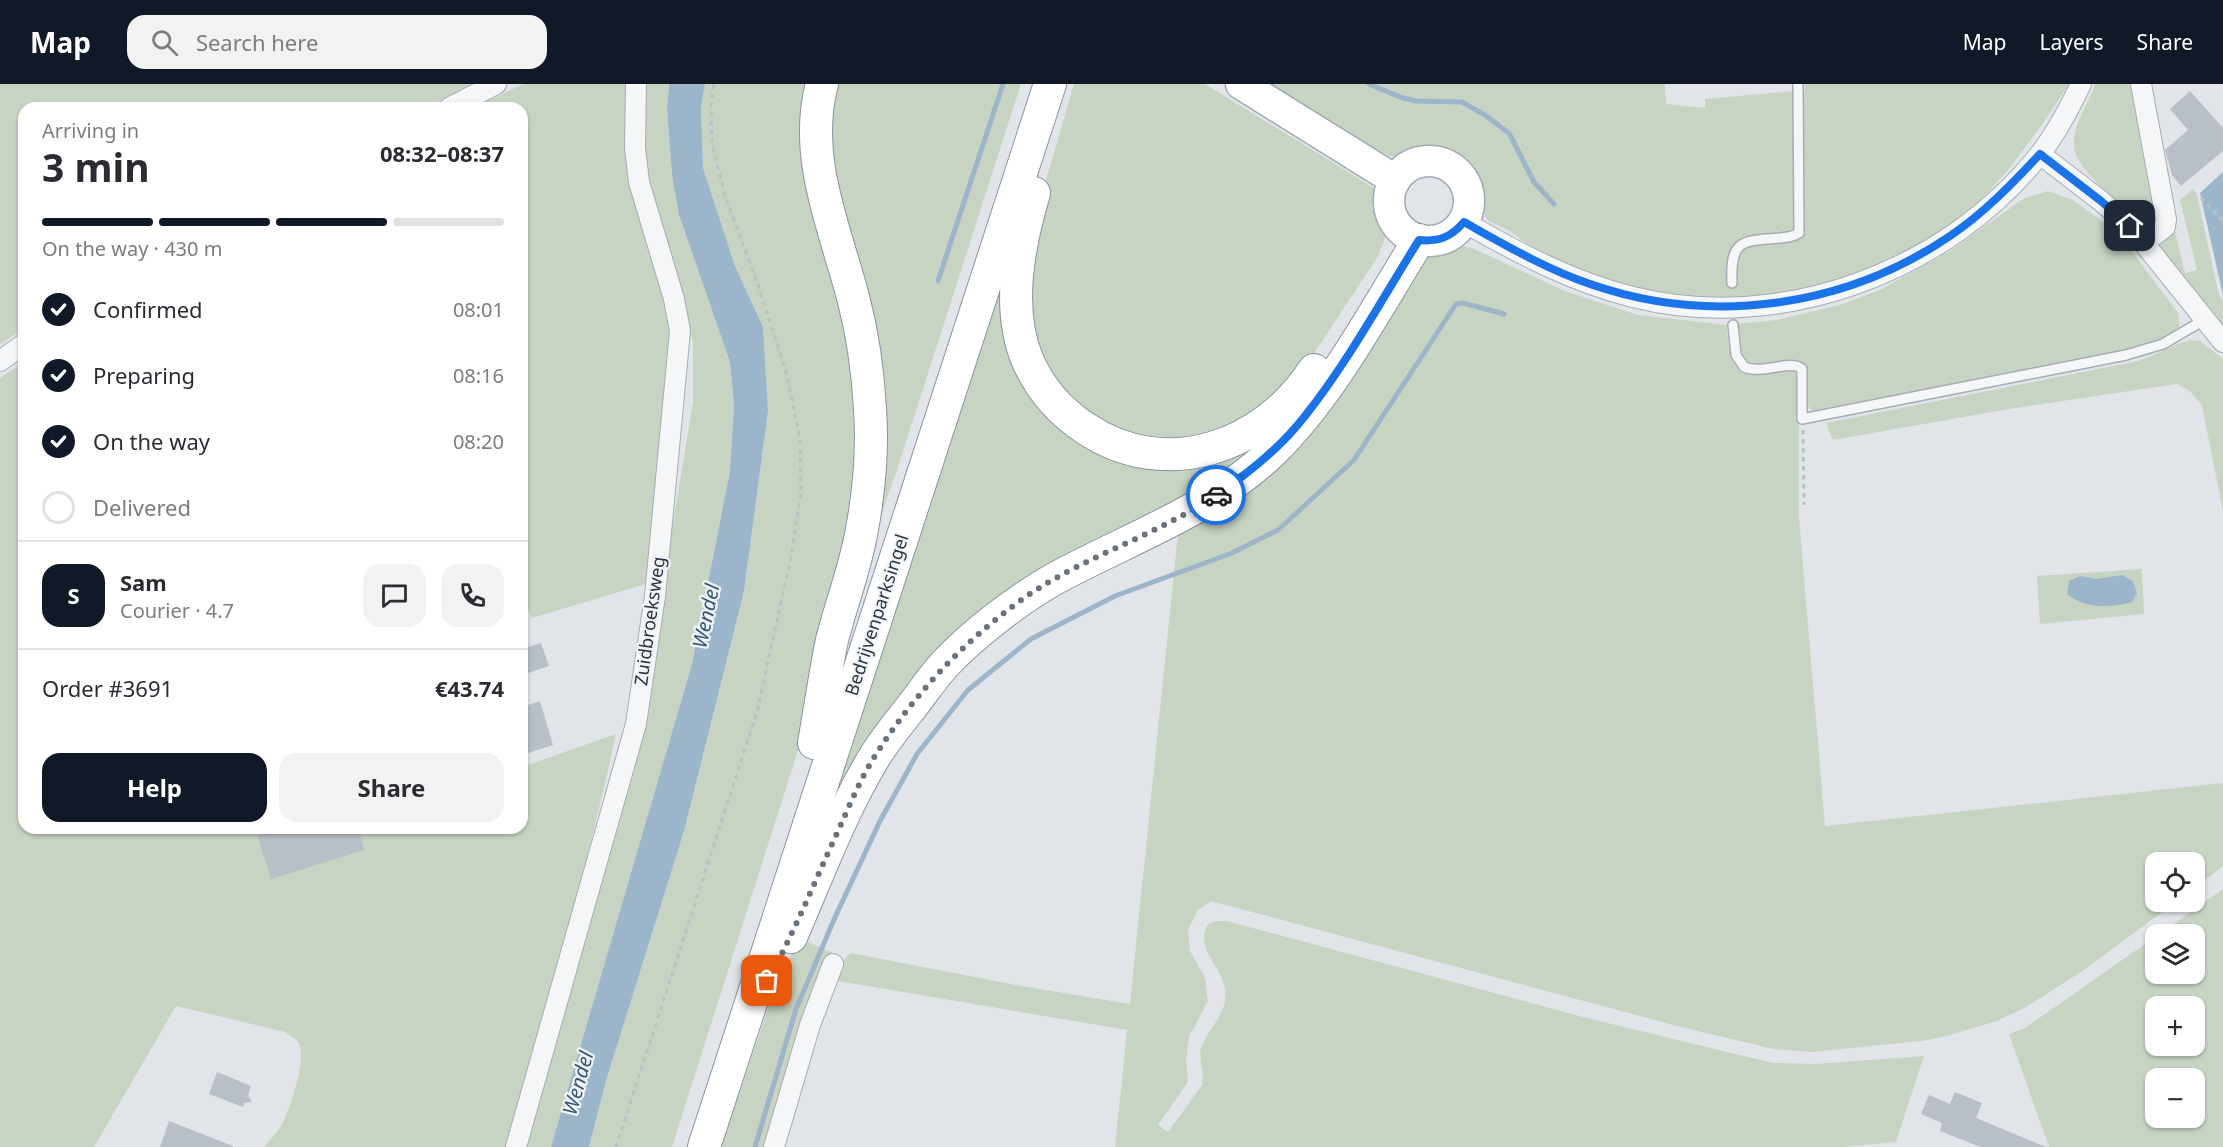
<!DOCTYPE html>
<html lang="en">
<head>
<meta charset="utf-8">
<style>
  :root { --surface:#fff; --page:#f2f2f3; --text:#2b2b33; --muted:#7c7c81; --line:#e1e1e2; --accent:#111827 }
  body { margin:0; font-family:"Noto Sans",sans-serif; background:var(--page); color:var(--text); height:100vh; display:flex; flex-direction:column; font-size:22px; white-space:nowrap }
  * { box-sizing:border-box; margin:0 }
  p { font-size:20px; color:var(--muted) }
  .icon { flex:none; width:33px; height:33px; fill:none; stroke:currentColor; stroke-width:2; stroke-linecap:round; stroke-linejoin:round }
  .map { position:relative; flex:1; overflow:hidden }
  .sheet { position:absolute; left:18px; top:18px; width:510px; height:732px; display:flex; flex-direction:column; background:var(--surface); border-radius:18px; box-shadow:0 2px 4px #0004 }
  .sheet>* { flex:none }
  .tools { position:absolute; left:2145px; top:768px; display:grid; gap:12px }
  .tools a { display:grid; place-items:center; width:60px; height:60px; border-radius:12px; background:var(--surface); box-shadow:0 2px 4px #0004; font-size:30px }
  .pin { position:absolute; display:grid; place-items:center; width:51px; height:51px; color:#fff; margin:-26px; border-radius:12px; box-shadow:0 3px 9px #0006 }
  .courier { position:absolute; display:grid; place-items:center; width:60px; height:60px; margin:-30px; border:4px solid #1a73e8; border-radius:50%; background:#fff; color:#222; box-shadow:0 2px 8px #0007 }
  .summary em { font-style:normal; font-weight:700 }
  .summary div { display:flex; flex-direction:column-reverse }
  .summary { display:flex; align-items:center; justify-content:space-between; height:102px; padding:0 24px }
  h1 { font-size:39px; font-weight:700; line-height:45px }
  .bar { display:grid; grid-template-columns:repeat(4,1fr); gap:9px 6px; align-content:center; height:72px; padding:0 24px }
  .bar i { height:8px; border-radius:4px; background:var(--line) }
  .bar .active { background:var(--accent) }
  .bar p { grid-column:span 4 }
  .line { display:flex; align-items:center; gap:15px; padding:0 24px; border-top:2px solid var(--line) }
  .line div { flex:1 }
  .round { display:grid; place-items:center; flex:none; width:63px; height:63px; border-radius:18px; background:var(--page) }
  ol { padding:0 24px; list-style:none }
  li { display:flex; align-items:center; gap:18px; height:66px }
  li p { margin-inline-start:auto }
  li .icon { padding:6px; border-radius:50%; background:var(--accent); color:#fff; stroke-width:4 }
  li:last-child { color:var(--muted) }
  li i { width:33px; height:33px; border:3px solid var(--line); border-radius:50% }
  .button { display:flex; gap:12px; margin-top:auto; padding:12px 24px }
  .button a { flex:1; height:69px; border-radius:18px; background:var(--accent); color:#fff; font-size:24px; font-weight:700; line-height:69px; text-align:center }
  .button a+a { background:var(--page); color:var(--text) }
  header { display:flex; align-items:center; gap:36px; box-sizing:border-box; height:84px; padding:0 30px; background:var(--accent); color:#fff }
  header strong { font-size:28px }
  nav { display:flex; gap:33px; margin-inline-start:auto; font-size:21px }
  .search { width:420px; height:54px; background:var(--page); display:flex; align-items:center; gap:15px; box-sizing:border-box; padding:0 21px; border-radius:18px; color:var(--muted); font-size:22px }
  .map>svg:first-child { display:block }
</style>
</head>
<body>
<header>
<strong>Map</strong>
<div class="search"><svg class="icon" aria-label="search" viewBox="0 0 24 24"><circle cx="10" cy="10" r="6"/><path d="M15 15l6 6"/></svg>Search here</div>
<nav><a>Map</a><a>Layers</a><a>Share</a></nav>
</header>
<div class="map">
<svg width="2223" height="1063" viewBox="0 0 2223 1063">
  <rect width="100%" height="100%" fill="#e1e5ea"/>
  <!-- green -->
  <g fill="#c8d4c2" fill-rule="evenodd">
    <path d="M0 0H476L425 24H24V245L0 260Z"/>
    <path d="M523 0H629L675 253 646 500 532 534 522 512V313L524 300 522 299V24H473Z"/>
    <path d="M642 0H669L667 25 672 91 679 131 730 278 734 321 730 387 692 580 551 1063H521L661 513 693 318V259L645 98Z"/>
    <path d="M705 0H813L841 204 863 380 814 616 672 1063H589L606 997 684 747 744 507 768 327 763 243 735 182 703 84 701 24Z"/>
    <path d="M835 0H1021L897 386 864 480 878 385 830 73 832 15Z"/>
    <path d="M1074 0H1205L1379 107 1387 149 1377 174 1299 292 1264 331 1160 365 1071 325 1034 271 1025 199 1035 134Z"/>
    <path d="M1258 0H1665L1666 20 1705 24V15L1805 6V0H2069L2039 45 2008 86 1974 124 1948 144 1908 170 1853 194 1812 206 1749 214 1683 213 1621 203 1544 173 1510 147 1487 136 1480 124 1470 92 1458 78 1438 70 1421 69 1410 73 1390 72 1330 46Z"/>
    <path d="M2095 0H2135L2160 136 2146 147C2131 132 2082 88 2076 71 2073 64 2074 55 2075 48 2079 31 2090 16 2095 0Z"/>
    <path d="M1027 104 1024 283 1148 376 1305 308 1408 163 1269 364 951 567 793 834Z"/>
    <path d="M2193 105 2197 111 2219 212 2223 216V246L2158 163 2157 159 2173 140 2185 189 2197 186 2180 116Z"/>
    <path d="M2048 107 2073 116 2118 149 2178 229 2180 244 2163 256 2130 270 1820 330C1800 325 1803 301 1801 283L1768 285 1743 281 1738 269 1735 240 1776 236 1815 227 1843 220 1882 205 1950 167 2023 115Z"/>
    <path d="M1461 162 1472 164 1565 207 1638 231 1727 241C1729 297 1745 295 1793 285L1799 290V434L1825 742 2223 699V782L2195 804 2194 778H2156V818H2176L2081 888 2026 923 1997 937 1943 953 1921 957 1812 968 1773 965 1677 942 1211 817 1197 827 1188 846 1190 867 1205 894 1208 917 1189 953 1186 977 1188 998 1158 1041 1168 1048 1202 1001C1205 989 1198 977 1201 964 1208 943 1229 930 1225 904 1221 882 1194 863 1208 840L1216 837H1227L1587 934 1773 979 1816 980 1924 972 1896 1058 1843 1063H1115L1127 946 832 896 836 883 851 869 1016 901 1130 920 1179 439 1215 419 1420 170 1440 164Z"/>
    <path d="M2191 256 2200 257 2223 275V427L2202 322 2190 307 2177 300 2009 325 1833 356 1826 339 2138 277C2156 271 2172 261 2191 256Z"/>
    <path d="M24 278V744H522V683L616 650C586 789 546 926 507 1063H264C269 1057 275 1051 279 1045 289 1031 307 975 299 960 297 955 290 952 285 948L176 922 94 1063H0V294Z"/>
    <path d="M2142 485 2144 530 2040 540 2037 492Z"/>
    <path d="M2223 805V1063H2049L2009 950 2025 944 2155 853 2156 890H2194V850H2159ZM2156 922H2194V962H2156ZM2156 994H2194V1034H2156Z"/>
    <path d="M799 854 835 870 824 893 769 1063H721L772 913Z"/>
  </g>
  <!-- water -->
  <g fill="#9bb6cb">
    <path d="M669 0H705L701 24 703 84 735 182 763 243 768 327 744 507 684 747 606 997 589 1063H551L692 580 730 387 734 321 730 278 679 131 672 91 667 25Z"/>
    <path d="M2223 88V211L2200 109Z"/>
    <path d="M2122 491 2133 497 2137 509 2132 518C2111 524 2084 525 2067 510L2069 497 2080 492 2096 495Z"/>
  </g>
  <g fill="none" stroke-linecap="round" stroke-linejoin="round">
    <!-- stream -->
    <g stroke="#9bb6cb" stroke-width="5">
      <path d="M1369 0 1403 14 1416 17 1462 18 1485 31 1509 49 1534 98 1554 120"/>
      <path d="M938 197 1003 0"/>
      <path d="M755 1063 796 925 836 831 880 737 917 670 968 606 1031 555 1115 512 1232 469 1278 446 1354 376 1456 220 1463 219 1504 230"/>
    </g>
  </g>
  <!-- building -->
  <g fill="#b8bfc7">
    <path d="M2190 7 2223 44V67L2181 102 2172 91 2165 66 2188 46 2170 25Z"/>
    <path d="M541 559 549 582 522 591V565Z"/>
    <path d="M540 617 553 661 522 671V623Z"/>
    <path d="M255 744H358L364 766 271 795Z"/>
    <path d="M217 988 251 1002 248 1011 252 1018 244 1019 243 1023 209 1010Z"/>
    <path d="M1955 1008 1982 1019 1976 1034 2046 1063H1980L1940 1047 1942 1039 1921 1030 1929 1011 1950 1020Z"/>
    <path d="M169 1037 233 1062V1063H160Z"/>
  </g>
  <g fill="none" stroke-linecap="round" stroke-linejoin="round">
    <!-- service casing -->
    <g stroke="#a6acb4" stroke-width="12">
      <g id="service">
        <path d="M1732 199C1730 155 1742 157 1781 154 1788 153 1793 153 1799 149L1798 0"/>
        <path d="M1733 241 1736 271 1744 283C1763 291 1790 275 1802 285V335L2126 271 2163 260 2204 236"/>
      </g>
    </g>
    <!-- minor casing -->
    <g stroke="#a6acb4" stroke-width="22">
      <g id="minor">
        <path d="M2141 0 2166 135 2165 143 2145 158"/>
        <path d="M449 24 496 0"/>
        <path d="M2040 70 2101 117 2130 142 2223 258"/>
        <path d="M1464 138C1518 169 1572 198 1633 213 1780 250 1947 188 2040 70 2054 52 2071 21 2081 0"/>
        <path d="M0 277 24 260"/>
        <path d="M516 1063 636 640 655 512 680 247 674 215 639 98 635 64 636 0"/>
        <path d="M774 1063 810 941 833 880"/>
      </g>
    </g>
    <!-- primary casing -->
    <g stroke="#a0abb6" stroke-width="33">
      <g id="primary">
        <path d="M1241 0 1395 96"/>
        <circle cx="1429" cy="117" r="40"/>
      </g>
    </g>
    <!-- trunk casing -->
    <g stroke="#8894a1" stroke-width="34">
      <g id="trunk">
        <path d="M1034 109C1019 160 1006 223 1027 275 1039 303 1059 327 1085 344 1165 398 1263 364 1314 286"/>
        <path d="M814 659C820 625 825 590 832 556 841 521 854 487 861 451 869 409 873 367 870 325 868 289 863 252 854 217 836 146 802 74 822 0"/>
        <path d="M791 853C817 793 841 728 875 672 885 656 897 641 909 626 921 611 932 594 945 580 973 550 1020 514 1056 494 1130 454 1212 426 1273 367 1332 309 1375 226 1419 156"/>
        <path d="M704 1063 1050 0"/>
      </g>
    </g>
    <!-- path -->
    <g stroke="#bbc0c5" stroke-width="3" stroke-dasharray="4.5 4.5" stroke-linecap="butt">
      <path d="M2201 114 2223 137"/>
      <path d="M1803 346 1804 421"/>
      <path d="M616 1063 757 628 791 473 801 409 800 356 786 287 757 198 725 112 712 59 711 18 714 0"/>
    </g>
    <!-- service -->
    <use href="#service" stroke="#f4f6f8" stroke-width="9"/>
    <!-- minor -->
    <use href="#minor" stroke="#f4f6f8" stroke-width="20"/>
    <!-- primary -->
    <use href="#primary" stroke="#fff" stroke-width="30"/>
    <!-- trunk -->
    <use href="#trunk" stroke="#fff" stroke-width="32"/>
  </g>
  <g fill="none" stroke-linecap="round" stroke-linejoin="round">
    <!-- done -->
    <path stroke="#69727d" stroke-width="6" stroke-dasharray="0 10.8" d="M767 897C795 848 815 796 839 745 850 720 861 694 875 672 914 610 965 556 1024 514 1084 472 1156 452 1216 411"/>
    <!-- route -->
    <path stroke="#1a73e8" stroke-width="8" d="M1216 411C1249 389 1281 363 1305 332 1348 278 1382 215 1419 156 1439 158 1451 153 1464 138 1505 161 1546 185 1590 200 1711 242 1844 224 1950 152 1984 129 2012 100 2040 70L2101 117 2130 142"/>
  </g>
  <g text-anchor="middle" stroke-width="4.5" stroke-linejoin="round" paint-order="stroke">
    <!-- street labels -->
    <g font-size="18" fill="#283442" stroke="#f1f4f7">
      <text transform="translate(877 531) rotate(-72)" y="6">Bedrijvenparksingel</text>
      <text transform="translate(650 537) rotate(-82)" y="6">Zuidbroeksweg</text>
    </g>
    <!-- water labels -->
    <g font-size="20" font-style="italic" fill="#315678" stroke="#f1f4f7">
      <text transform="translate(706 532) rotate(-78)" y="7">Wendel</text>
      <text transform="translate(578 999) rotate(-74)" y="7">Wendel</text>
    </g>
  </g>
</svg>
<div class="tools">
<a><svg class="icon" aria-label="locate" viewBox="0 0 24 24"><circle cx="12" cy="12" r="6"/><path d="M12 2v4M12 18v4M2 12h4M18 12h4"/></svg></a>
<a><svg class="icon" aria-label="layers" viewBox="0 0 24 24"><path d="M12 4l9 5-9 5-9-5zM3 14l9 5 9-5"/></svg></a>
<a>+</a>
<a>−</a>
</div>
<div class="pin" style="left:767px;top:897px;background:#ea580c"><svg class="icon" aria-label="bag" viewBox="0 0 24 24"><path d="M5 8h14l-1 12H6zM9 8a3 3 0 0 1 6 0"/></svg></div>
<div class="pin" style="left:2130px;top:142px;background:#1f2937"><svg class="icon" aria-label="home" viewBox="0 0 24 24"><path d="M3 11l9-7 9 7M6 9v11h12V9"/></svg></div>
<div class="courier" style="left:1216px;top:411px"><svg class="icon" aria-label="car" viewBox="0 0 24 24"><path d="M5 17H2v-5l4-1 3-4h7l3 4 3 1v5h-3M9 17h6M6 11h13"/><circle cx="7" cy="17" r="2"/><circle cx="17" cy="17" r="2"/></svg></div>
<section class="sheet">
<div class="summary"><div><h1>3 min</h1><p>Arriving in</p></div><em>08:32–08:37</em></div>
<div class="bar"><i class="active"></i><i class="active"></i><i class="active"></i><i></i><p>On the way · 430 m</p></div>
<ol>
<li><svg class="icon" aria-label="check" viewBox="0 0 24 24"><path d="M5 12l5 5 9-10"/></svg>Confirmed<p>08:01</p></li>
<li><svg class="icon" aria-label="check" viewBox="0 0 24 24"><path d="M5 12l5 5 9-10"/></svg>Preparing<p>08:16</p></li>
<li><svg class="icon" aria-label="check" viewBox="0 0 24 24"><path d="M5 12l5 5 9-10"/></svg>On the way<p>08:20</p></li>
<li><i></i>Delivered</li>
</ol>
<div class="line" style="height:108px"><b class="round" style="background:var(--accent);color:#fff">S</b><div><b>Sam</b><p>Courier · 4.7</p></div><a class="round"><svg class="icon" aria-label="chat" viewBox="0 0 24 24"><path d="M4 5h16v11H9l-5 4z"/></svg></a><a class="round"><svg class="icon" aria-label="phone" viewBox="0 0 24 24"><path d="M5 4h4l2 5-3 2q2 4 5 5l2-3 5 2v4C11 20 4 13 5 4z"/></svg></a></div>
<div class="line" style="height:78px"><div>Order #3691</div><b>€43.74</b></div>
<div class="button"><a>Help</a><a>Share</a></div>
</section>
</div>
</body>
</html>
